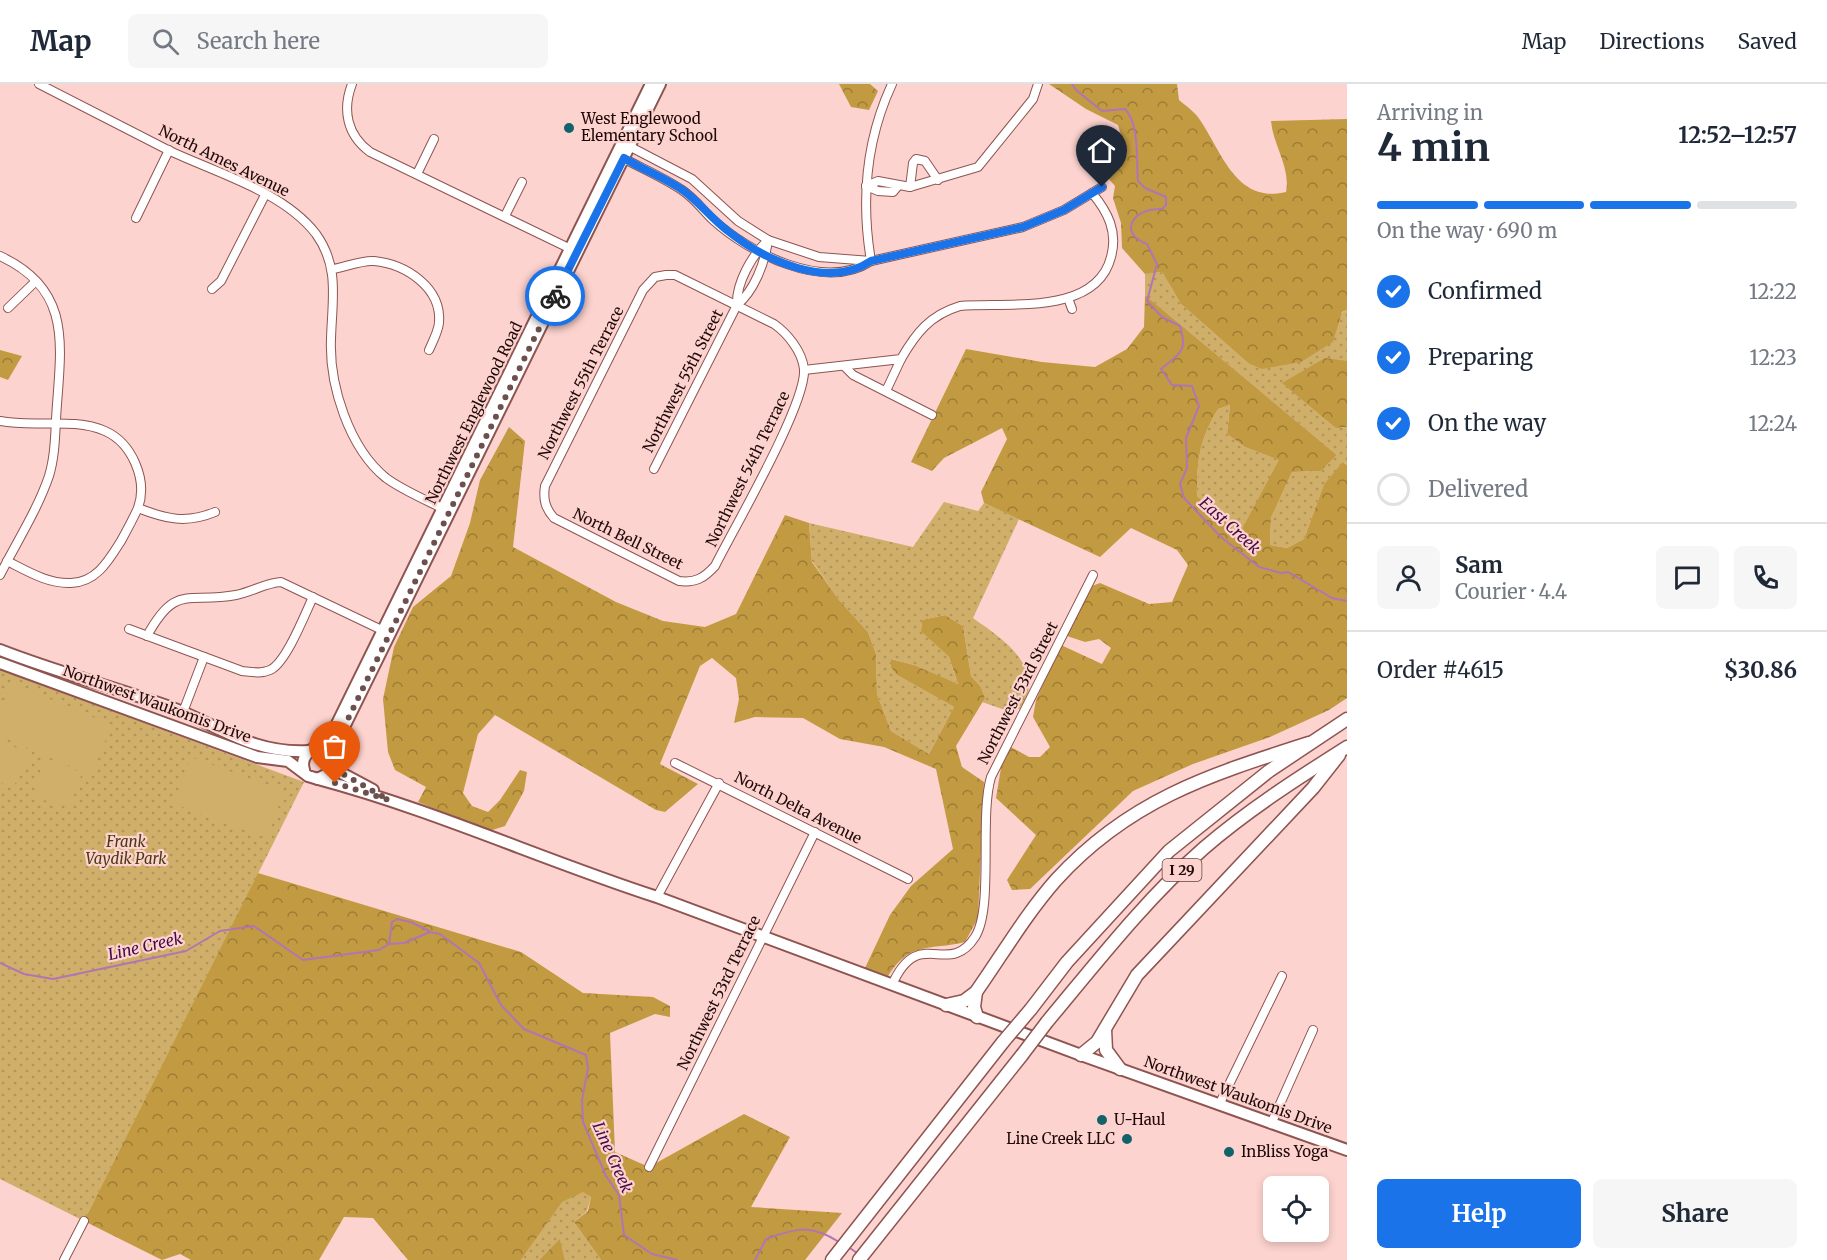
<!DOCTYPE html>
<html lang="en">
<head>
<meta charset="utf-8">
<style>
  :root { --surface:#fff; --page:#f6f6f7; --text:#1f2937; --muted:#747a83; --line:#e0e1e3; --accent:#1a73e8 }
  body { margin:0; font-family:Merriweather,serif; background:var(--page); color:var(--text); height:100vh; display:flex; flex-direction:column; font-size:22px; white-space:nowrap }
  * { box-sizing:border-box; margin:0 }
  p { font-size:20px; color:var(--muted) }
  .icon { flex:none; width:33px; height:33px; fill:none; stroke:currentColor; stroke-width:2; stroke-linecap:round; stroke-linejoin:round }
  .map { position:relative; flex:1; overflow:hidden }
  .details { display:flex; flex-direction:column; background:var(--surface); width:480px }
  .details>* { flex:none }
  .controls { position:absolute; left:1263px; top:1092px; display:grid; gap:12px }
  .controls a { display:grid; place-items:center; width:66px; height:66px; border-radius:9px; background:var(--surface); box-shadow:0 3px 9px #0003; font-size:30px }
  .pin { position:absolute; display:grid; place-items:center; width:51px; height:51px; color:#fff; margin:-62px -26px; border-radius:50% 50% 50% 0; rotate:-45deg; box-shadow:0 0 6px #0007 }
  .pin .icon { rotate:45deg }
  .courier { position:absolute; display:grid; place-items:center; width:60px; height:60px; margin:-30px; border:4px solid #1a73e8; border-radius:50%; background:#fff; color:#222; box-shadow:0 2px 8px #0007 }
  .overview em { font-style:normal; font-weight:700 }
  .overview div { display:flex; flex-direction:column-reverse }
  .overview { display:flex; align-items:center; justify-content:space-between; height:102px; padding:0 30px }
  h1 { font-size:39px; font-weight:700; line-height:45px }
  .bar { display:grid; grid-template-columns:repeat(4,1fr); gap:9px 6px; align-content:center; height:72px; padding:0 30px }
  .bar i { height:8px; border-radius:4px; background:var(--line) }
  .bar .active { background:var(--accent) }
  .bar p { grid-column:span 4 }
  .line { display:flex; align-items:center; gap:15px; padding:0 30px; border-top:2px solid var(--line) }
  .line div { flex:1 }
  .round { display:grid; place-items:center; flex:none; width:63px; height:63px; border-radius:9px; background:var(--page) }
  ol { padding:0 30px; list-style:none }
  li { display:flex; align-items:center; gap:18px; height:66px }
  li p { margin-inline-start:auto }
  li .icon { padding:6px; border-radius:50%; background:var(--accent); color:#fff; stroke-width:4 }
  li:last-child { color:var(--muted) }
  li i { width:33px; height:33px; border:3px solid var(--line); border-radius:50% }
  .action { display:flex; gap:12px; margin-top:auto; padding:12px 30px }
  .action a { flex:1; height:69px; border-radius:9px; background:var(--accent); color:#fff; font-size:24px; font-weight:700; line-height:69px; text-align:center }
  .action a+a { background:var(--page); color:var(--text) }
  header { display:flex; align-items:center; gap:36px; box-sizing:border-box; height:84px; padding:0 30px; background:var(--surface); border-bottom:2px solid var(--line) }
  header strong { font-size:28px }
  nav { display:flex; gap:33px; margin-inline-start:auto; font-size:21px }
  .search { width:420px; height:54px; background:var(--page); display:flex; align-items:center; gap:15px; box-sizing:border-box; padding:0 21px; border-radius:9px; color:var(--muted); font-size:22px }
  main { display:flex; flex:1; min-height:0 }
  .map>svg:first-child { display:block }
</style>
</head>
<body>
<header>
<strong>Map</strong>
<div class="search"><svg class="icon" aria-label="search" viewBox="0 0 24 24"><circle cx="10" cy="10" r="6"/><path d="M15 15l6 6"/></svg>Search here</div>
<nav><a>Map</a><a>Directions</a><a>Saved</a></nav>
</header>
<main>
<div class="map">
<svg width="1347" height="1176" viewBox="0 0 1347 1176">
  <defs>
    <pattern id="grass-dots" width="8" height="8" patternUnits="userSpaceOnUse" patternTransform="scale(1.5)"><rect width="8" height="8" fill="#d0af6a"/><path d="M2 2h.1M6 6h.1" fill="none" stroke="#b2955a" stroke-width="1.8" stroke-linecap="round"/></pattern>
    <pattern id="forest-crowns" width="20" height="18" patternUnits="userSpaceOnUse" patternTransform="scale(1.5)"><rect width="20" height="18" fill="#c29a41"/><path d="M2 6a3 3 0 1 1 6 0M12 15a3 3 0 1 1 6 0" fill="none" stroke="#9d7c34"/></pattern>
  </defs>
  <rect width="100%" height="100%" fill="#fdd3cf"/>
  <!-- grass -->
  <g fill="url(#grass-dots)">
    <path d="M1162 188 1181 220 1248 279 1347 226V277L1336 344 1347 343V381L1344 378 1324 400 1304 455 1287 464 1270 461 1271 434 1292 388 1321 387 1337 371 1145 211V190Z"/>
    <path d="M1230 321 1227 350 1245 363 1280 376 1243 445 1235 446 1197 412C1197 376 1199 357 1218 325Z"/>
    <path d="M944 418 978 427 984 419 1019 435 973 534C995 550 1030 571 1029 603 1029 609 1023 619 1020 625H1002L982 618 985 614 981 603 971 592 963 542 945 531 922 536 921 546 949 573 958 601 914 581 892 575 897 591 954 623 929 670 891 647 877 610 876 570 868 548 839 516 812 477 809 439 913 463Z"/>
    <path d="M0 586 304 698 84 1137 0 1095Z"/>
    <path d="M583 1107 591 1113 587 1127 574 1138 601 1176H565L560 1156 539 1176H521L562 1117Z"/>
  </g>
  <!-- forest -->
  <g fill="url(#forest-crowns)" fill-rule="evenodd">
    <path d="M839 0H870L878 7 869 26 851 23Z"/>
    <path d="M1049 0H1177L1179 16C1186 22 1195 28 1200 36 1222 68 1236 120 1286 108 1291 84 1273 61 1271 37L1347 35V226L1342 228 1333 258 1301 278 1262 285 1248 279 1181 220 1162 188 1145 190 1122 164 1121 139 1113 114 1115 102 1102 87 1127 71 1118 41 1086 25Z"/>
    <path d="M1145 211 1337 371 1321 387 1292 388 1271 434 1270 461 1287 464 1304 455 1324 400 1343 378 1347 381V614L1329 626 1270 653 1193 680 1133 707 1030 805 1012 806 1007 796 1036 751 996 714 1002 678 1009 662 1029 673H1040L1050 663 1033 633 1036 616 1061 561 1102 580 1111 564 1099 555 1085 558 1067 552 1092 502 1100 499 1149 520 1172 518 1188 481 1177 466 1131 444 1100 473 984 419 981 408 1007 355 1002 344 944 374 932 387 911 378 966 265 1042 278 1095 283 1127 265 1144 243ZM1230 321 1227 350 1245 363 1279 376 1242 445 1235 446 1197 412C1197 376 1199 357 1218 325Z"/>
    <path d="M0 266 22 272 8 296 0 293Z"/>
    <path d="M1325 274 1347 277V343L1336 344 1282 299Z"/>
    <path d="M509 343 525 357 513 463 616 518 663 537 705 543 736 530 785 431 809 439 812 478 839 516 868 548 876 570 877 610 891 647 929 670 954 623 897 591 891 583V575L914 581 958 600 949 573 921 547 922 536 945 531 963 542 971 592 981 603 985 614 956 662 962 683 984 698 978 834 965 858C929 867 911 856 888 892L865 884 890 831 911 802 953 765 936 685 884 663 840 655 803 634 755 633 734 639 739 615 736 594 712 574 700 582 660 680 698 700 665 728 656 726 495 631 478 650 463 709 472 722 488 728 500 716 520 686 527 688 524 707 505 742 489 747 418 718 426 703 395 686 388 668 383 615 394 563 413 523 451 492 470 439 480 396Z"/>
    <path d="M258 789 521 868 583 909 653 913 670 922V933L655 930 610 949 615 1068 649 1083 744 1030 790 1053 751 1123 842 1129 805 1176H601L574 1138 588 1127 591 1113 583 1108 562 1118 521 1176H408L373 1134 344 1133 319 1176H191L180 1170 162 1176 84 1137Z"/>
    <path d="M560 1155 565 1176H539Z"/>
  </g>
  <!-- pitch -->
  <g fill="#d0af6a">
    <path d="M12 599 112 641 91 691 0 652V628Z"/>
    <path d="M0 655 33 673 14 701 7 702 0 698Z"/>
    <path d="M191 673 284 707 267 754 174 720Z"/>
    <path d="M44 674 82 689 70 723 36 714 34 709Z"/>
  </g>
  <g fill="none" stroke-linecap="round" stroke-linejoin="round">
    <!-- stream -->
    <g stroke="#b175b6" stroke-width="2">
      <path d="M1072 0 1076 6 1102 27 1125 25C1140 41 1136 76 1138 97L1145 104 1166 113V121L1162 125C1135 123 1116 148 1147 160L1157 180 1147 217 1162 233 1180 242C1188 268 1180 269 1161 285L1172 301 1192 302 1199 322 1186 354 1187 384 1180 400 1184 414 1221 453 1259 483 1281 489 1288 488 1332 514 1347 517"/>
      <path d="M389 860 392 838 397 835 411 838 429 847"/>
      <path d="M0 879 24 890 53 895 186 867 220 847 254 842 303 876 379 866 389 860 404 859 430 848 440 850 479 879 501 921 524 945 586 971 588 984 582 1016 583 1038 606 1092 619 1111 624 1151 652 1170 677 1176"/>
      <path d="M847 1162 857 1169"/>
      <path d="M755 1176 766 1155C796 1144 810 1140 839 1158"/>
    </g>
    <!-- minor casing -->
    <g stroke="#8e5450" stroke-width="10">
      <g id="minor">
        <path d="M39 0C82 22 125 44 168 66 216 89 283 107 316 150 340 183 332 217 331 255 329 301 349 364 386 394 404 407 426 416 446 426"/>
        <path d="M352 0C342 26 347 51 370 68L575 167"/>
        <path d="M625 60 692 95 738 137 768 156 819 173 871 177 1023 143 1064 126 1102 103"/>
        <path d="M621 73C641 84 663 93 682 106 694 114 702 125 712 135 749 169 824 208 871 177"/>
        <path d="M417 90 434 55"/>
        <path d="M866 102 878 97 910 103 978 83 1033 15 1038 0"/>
        <path d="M866 102 878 107 893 108 898 102"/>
        <path d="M910 103 913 79 916 75 925 77 938 96"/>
        <path d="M505 132 522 98"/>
        <path d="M136 134 169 66"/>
        <path d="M0 172C69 204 62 255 57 320 55 344 56 369 49 392 37 427 16 459 0 491"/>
        <path d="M871 177C861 117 866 56 892 0"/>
        <path d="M333 185C345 183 362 176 374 177 405 180 442 203 439 239 438 248 433 257 429 266"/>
        <path d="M666 191H675L774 240C787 249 802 267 804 285 807 319 734 444 715 482 704 494 696 499 679 497L554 434C545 424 543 415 545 402L643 206 655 193Z"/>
        <path d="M212 205 221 197 265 111"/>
        <path d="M1068 214 1072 225"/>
        <path d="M737 221C736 199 752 171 768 156"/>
        <path d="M8 224 36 197"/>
        <path d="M845 283 853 291 932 331"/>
        <path d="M804 286 901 275C916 249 930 231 960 222 1007 218 1096 232 1111 173 1118 148 1108 128 1092 109"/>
        <path d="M886 307 901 275"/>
        <path d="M0 337C33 344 73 333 105 347 132 359 148 396 138 424 133 435 127 446 121 457 109 476 97 498 71 499 48 500 27 487 7 477"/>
        <path d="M654 385 737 221C754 207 765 179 768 156"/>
        <path d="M138 424C166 435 186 440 215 428"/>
        <path d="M129 545 242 587C252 588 261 590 270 586 286 579 305 530 313 513"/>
        <path d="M147 552C176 499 187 520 236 511 252 508 265 499 281 498L386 548"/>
        <path d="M183 628 204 573"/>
        <path d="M675 679 908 795"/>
        <path d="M657 813 719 699"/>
        <path d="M892 901C919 840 948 895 975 853 994 824 979 733 991 693L1093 491"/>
        <path d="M1219 1021 1282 892"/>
        <path d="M1271 1040 1313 946"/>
        <path d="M649 1083 815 748"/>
        <path d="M64 1176 84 1137"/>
      </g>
    </g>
    <!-- major casing -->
    <g stroke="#8e5450" stroke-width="14">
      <g id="major">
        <path d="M0 566C56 588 114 603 170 623 219 641 251 670 308 667"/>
        <path d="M0 579 257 673 288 677 308 692 318 695 331 688 333 678 328 668 315 664"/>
        <path d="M332 674 345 641 660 0"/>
        <path d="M333 678 343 690 373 706"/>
        <path d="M304 686C298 666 322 663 332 650L651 0"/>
        <path d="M318 695C434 726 543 776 657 813L1081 971 1347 1066"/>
      </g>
    </g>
    <!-- highway casing -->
    <g stroke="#8e5450" stroke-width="15">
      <g id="highway">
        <path d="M976 908 974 923 977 933"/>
        <path d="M946 921 964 917 976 908C1002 871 1026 830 1056 796 1129 716 1209 691 1309 659"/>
        <path d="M1031 925 1067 878 1169 767 1269 687 1347 635"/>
        <path d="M1047 938C1097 878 1146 815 1204 764 1248 726 1298 694 1347 663"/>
        <path d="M1105 945 1106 966 1120 985"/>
        <path d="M1081 971 1097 958 1137 891 1313 704 1339 671"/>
        <path d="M832 1176 1003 958"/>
        <path d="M859 1176 1022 971"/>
      </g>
    </g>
    <!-- minor -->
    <use href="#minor" stroke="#fff" stroke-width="8"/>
    <!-- major -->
    <use href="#major" stroke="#fff" stroke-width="10"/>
    <!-- highway -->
    <use href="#highway" stroke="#fff" stroke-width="12"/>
    <!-- highway-bridge casing -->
    <g stroke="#8e5450" stroke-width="15" stroke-linecap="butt">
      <g id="highway-bridge">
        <path d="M1003 958 1031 925"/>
        <path d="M1022 971 1047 938"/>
      </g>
    </g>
    <!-- highway-bridge -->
    <use href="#highway-bridge" stroke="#fff" stroke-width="12"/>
  </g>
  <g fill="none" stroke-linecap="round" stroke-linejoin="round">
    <!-- done -->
    <path stroke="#6d504e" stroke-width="6" stroke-dasharray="0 10.8" d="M335 699 389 716 343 690 332 674 345 641 555 212"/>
    <!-- route -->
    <path stroke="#1a73e8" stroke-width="8" d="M555 212 624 74C643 86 666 94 684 107 700 119 712 135 728 147 764 176 828 206 871 177L1023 143 1064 126 1102 103"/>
  </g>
  <!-- markers -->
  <g fill="#126269" stroke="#fdd3cf" stroke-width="2">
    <circle cx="569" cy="44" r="6"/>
    <circle cx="1102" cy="1036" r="6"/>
    <circle cx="1127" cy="1055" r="6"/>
    <circle cx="1229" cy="1068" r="6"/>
  </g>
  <g text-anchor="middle" stroke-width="4.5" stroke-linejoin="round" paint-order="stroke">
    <!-- shield labels -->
    <rect fill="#fdd3cf" stroke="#624644" stroke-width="1.5" x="1162.5" y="775" width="39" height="22" rx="4.5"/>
    <g font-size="14" font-weight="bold" fill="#1f0908">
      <text x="1182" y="791">I 29</text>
    </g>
    <!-- poi labels -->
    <g font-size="15" fill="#1f0908" stroke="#fdd3cf" text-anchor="start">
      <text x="581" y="40">West Englewood<tspan x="581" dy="17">Elementary School</tspan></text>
      <text x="1114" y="1041">U-Haul</text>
      <text x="1115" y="1060" text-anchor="end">Line Creek LLC</text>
      <text x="1241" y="1073">InBliss Yoga</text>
    </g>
    <!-- street labels -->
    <g font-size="15" fill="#1f0908" stroke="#fdd3cf">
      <text transform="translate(224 77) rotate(26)" y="5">North Ames Avenue</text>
      <text transform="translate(683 297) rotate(-63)" y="5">Northwest 55th Street</text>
      <text transform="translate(581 299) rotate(-63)" y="5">Northwest 55th Terrace</text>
      <text transform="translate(474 329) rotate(-64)" y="5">Northwest Englewood Road</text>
      <text transform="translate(748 385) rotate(-64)" y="5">Northwest 54th Terrace</text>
      <text transform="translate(628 455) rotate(26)" y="5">North Bell Street</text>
      <text transform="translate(1018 609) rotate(-63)" y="5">Northwest 53rd Street</text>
      <text transform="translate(157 620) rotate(20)" y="5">Northwest Waukomis Drive</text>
      <text transform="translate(798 724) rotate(27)" y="5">North Delta Avenue</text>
      <text transform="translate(719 909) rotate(-64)" y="5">Northwest 53rd Terrace</text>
      <text transform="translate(1238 1011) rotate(20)" y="5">Northwest Waukomis Drive</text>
    </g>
    <!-- park labels -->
    <g font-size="15" font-style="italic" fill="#493812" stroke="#fdd3cf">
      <text x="126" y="763">Frank<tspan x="126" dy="17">Vaydik Park</tspan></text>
    </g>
    <!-- water labels -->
    <g font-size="16" font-style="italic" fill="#440b49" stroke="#fdd3cf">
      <text transform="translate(1230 441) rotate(42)" y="6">East Creek</text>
      <text transform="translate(145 862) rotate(-13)" y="6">Line Creek</text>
      <text transform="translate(613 1073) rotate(66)" y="6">Line Creek</text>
    </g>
  </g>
</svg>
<div class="controls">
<a><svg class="icon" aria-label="locate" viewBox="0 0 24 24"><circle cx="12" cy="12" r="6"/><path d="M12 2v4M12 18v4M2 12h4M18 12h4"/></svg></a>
</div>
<div class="pin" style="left:335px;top:699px;background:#ea580c"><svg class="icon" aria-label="bag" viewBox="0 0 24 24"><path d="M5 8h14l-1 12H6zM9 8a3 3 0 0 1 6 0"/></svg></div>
<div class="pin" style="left:1102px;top:103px;background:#1f2937"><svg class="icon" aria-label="home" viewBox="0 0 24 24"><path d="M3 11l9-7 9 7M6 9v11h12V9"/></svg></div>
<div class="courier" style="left:555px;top:212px"><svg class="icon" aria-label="bike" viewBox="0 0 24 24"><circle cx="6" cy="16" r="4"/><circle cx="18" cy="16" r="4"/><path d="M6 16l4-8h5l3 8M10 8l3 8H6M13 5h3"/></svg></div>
</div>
<section class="details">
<div class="overview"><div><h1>4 min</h1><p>Arriving in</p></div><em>12:52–12:57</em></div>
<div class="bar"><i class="active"></i><i class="active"></i><i class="active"></i><i></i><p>On the way · 690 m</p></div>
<ol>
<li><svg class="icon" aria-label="check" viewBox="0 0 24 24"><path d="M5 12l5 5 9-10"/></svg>Confirmed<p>12:22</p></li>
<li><svg class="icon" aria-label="check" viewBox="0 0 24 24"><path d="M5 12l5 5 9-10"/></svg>Preparing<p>12:23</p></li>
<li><svg class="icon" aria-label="check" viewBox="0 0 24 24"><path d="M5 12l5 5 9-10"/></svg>On the way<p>12:24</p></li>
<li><i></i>Delivered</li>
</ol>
<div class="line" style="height:108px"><a class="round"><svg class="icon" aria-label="person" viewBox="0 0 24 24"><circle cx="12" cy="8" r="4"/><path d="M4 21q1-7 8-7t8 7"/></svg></a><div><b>Sam</b><p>Courier · 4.4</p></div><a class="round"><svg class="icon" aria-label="chat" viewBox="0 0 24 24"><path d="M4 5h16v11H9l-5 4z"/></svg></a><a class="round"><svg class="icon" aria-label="phone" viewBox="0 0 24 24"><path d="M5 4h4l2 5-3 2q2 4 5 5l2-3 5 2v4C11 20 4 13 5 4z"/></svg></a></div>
<div class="line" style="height:78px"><div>Order #4615</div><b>$30.86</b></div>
<div class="action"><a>Help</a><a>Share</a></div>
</section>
</main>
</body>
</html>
